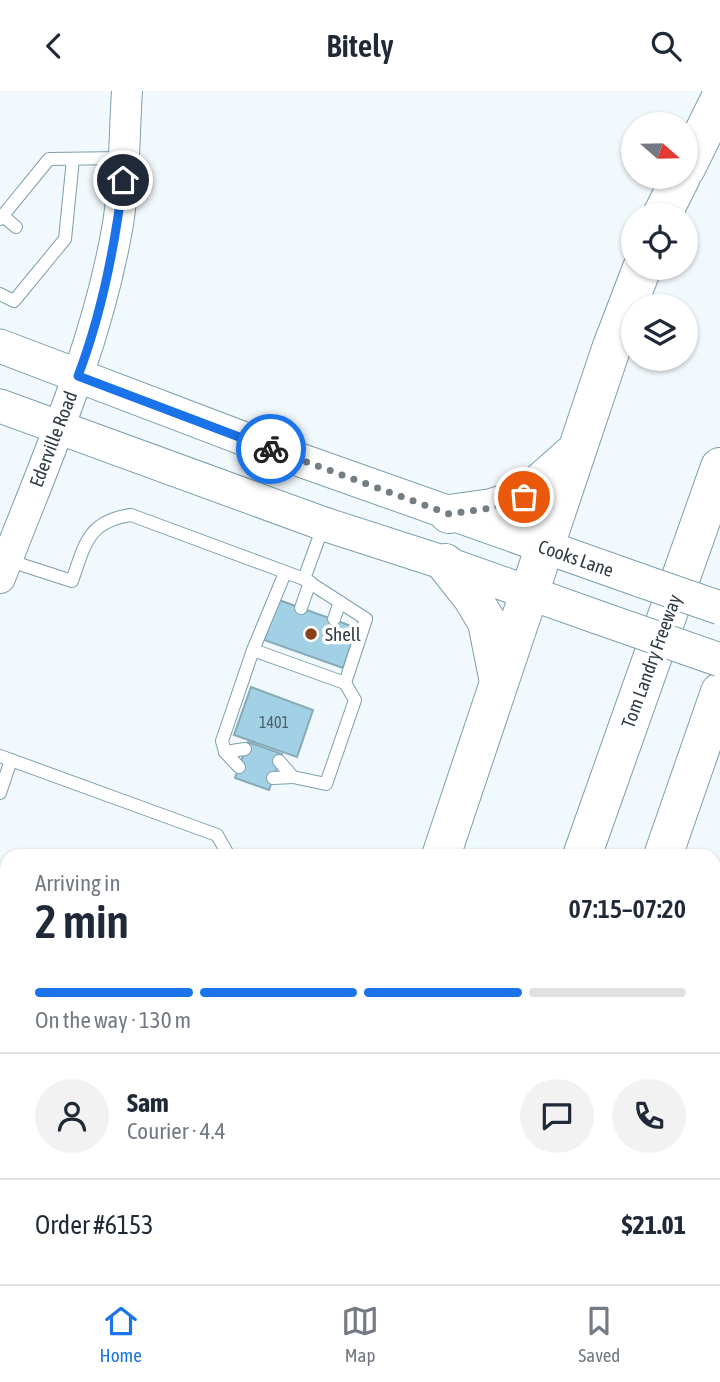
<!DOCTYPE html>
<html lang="en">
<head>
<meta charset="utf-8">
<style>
  :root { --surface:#fff; --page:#f2f2f3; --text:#1f2937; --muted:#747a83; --line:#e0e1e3; --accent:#1a73e8 }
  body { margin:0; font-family:"Asap Condensed",sans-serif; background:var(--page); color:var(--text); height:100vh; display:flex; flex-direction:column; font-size:26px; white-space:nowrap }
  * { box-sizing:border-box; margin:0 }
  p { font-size:23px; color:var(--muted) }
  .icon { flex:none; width:38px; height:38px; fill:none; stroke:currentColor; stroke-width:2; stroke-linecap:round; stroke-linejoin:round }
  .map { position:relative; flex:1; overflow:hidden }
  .details { position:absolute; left:0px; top:758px; width:721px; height:436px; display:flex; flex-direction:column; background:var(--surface); border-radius:21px 21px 0 0; box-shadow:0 2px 5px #0004 }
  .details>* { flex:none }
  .needle { width:46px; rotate:110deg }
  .buttons { position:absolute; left:621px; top:21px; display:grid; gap:14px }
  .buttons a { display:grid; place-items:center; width:77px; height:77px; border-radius:50%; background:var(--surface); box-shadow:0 2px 5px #0004; font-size:35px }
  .pin { position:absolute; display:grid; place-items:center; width:60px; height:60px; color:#fff; margin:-30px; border:4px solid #fff; border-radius:50%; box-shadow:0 2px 7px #0007 }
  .courier { position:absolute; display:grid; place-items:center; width:70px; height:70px; margin:-35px; border:5px solid #1a73e8; border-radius:50%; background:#fff; color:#222; box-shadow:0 2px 9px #0007 }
  .summary em { font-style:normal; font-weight:600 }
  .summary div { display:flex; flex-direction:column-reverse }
  .summary { display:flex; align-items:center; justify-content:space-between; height:119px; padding:0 35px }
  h1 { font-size:46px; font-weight:600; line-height:52px }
  .bar { display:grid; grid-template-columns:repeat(4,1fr); gap:10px 7px; align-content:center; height:84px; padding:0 35px }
  .bar i { height:9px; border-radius:5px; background:var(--line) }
  .bar .on { background:var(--accent) }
  .bar p { grid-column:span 4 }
  .line { display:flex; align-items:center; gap:18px; padding:0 35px; border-top:2px solid var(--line) }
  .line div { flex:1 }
  .round { display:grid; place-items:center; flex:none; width:74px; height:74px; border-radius:37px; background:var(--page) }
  header { display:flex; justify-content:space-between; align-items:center; height:91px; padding:0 35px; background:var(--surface); font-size:32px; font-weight:600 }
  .tabs { display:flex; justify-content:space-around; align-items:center; height:98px; border-top:2px solid var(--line); background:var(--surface); font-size:19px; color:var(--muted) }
  .tabs a { display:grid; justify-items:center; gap:4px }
  .tabs .on { color:var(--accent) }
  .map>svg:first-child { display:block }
</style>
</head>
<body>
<header><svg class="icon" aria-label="back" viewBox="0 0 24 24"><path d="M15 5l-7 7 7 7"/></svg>Bitely<svg class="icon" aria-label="search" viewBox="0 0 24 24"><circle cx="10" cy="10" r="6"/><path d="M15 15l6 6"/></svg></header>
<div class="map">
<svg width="720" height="1193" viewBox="0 0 720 1193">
  <rect width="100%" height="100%" fill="#f2f9fc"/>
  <!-- building -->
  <g fill="#a2d0e4" stroke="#87aab9" stroke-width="2">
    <path d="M279 509 357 537 343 577 264 549Z"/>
    <path d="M251 596 313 619 297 666 234 644Z"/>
    <path d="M248 651 282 663 269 699 235 687Z"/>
  </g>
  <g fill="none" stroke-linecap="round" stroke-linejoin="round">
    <!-- service casing -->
    <g stroke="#7c9fae" stroke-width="14">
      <g id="service">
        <path d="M3 125 16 136"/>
        <path d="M0 128 49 68 124 67"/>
        <path d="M0 203 14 210 65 148 73 68"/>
        <path d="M7 469 72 490C85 453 88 430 131 424L304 488 324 433"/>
        <path d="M285 482 253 559 345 592 366 528 304 488"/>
        <path d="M301 517 310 491"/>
        <path d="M334 528 340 511"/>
        <path d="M245 658 225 661 222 650 253 559"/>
        <path d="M225 661 239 676"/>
        <path d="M0 665 217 744 229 765"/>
        <path d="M279 670 293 686 326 693 355 609 345 592"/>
        <path d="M273 687 293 686"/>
        <path d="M0 702 11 669"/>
        <path d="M0 796 7 798"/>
      </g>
    </g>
    <!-- tertiary casing -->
    <g stroke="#7c9fae" stroke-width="32">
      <path id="tertiary" d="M0 487C45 371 97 256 118 133 125 89 124 44 127 0"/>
    </g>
    <!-- secondary casing -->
    <g stroke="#7c9fae" stroke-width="35">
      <g id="secondary">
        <path d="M0 255 300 369 642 490"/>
        <path d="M0 315 324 433 445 472 597 526"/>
      </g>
    </g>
    <!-- motorway casing -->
    <g stroke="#7c9fae" stroke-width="40">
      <g id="motorway">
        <path d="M686 77 720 8"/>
        <path d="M662 124 681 86"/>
        <path d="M449 423 492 417 524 406 576 360"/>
        <path d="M445 472 472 506 487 531 499 591"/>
        <path d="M441 765 611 258 642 177"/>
        <path d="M582 765 720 376"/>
        <path d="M663 765 720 601"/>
        <path d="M714 984 720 971"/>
        <path d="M360 1193 361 1186"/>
        <path d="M433 1193 435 1186"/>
        <path d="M513 1193 515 1186"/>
        <path d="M611 1193 614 1186"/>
      </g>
    </g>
    <!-- service -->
    <use href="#service" stroke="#fff" stroke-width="12"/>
    <!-- tertiary -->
    <use href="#tertiary" stroke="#fff" stroke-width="30"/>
    <!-- secondary -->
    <use href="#secondary" stroke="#fff" stroke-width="33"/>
    <!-- motorway -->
    <use href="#motorway" stroke="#fff" stroke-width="38"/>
    <!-- secondary-bridge casing -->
    <g stroke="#7c9fae" stroke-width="35" stroke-linecap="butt">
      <g id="secondary-bridge">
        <path d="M642 490 720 517"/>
        <path d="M597 526 720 569"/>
      </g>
    </g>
    <!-- secondary-bridge -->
    <use href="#secondary-bridge" stroke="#fff" stroke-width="33"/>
  </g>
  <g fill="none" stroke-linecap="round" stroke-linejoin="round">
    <!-- done -->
    <path stroke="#737e84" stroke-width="7" stroke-dasharray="0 12.6" d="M271 358 449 423 492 417 524 406"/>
    <!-- route -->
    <path stroke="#1a73e8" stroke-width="9" d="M123 89C115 155 102 222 78 285L271 358"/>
  </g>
  <!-- markers -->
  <circle fill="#874219" stroke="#fff" stroke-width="2.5" cx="311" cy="543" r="7"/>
  <g text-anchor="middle" stroke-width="7" stroke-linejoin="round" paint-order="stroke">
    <!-- number labels -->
    <g font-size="16" fill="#4b616b">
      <text x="274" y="637">1401</text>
    </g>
    <!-- street labels -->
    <g font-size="19" fill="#2e3c43" stroke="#fff">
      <text transform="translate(53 348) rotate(-69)" y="7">Ederville Road</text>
      <text transform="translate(576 467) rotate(19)" y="7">Cooks Lane</text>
      <text transform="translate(651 570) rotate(-70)" y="7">Tom Landry Freeway</text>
    </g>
    <!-- poi labels -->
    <g font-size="19" fill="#2e3c43" stroke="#fff" text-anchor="start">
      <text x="325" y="550">Shell</text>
    </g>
  </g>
</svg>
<div class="buttons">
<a><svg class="needle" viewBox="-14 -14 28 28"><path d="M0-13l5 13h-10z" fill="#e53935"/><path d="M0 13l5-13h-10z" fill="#747a83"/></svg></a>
<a><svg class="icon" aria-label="locate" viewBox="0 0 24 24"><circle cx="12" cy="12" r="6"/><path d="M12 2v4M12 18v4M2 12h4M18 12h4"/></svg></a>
<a><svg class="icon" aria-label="layers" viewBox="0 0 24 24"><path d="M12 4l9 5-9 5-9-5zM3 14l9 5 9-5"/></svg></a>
</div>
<div class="pin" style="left:524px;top:406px;background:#ea580c"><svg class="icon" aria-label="bag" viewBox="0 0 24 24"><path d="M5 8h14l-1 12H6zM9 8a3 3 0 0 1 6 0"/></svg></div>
<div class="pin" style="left:123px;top:89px;background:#1f2937"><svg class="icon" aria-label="home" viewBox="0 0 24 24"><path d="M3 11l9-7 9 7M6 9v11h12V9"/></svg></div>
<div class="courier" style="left:271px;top:358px"><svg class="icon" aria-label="bike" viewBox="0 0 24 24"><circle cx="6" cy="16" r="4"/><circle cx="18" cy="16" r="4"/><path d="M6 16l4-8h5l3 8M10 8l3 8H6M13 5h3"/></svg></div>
<section class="details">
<div class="summary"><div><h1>2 min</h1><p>Arriving in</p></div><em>07:15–07:20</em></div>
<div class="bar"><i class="on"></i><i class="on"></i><i class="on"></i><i></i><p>On the way · 130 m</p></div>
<div class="line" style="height:126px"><a class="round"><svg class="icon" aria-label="person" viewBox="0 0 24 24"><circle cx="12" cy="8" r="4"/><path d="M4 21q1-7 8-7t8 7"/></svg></a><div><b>Sam</b><p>Courier · 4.4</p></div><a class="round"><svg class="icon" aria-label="chat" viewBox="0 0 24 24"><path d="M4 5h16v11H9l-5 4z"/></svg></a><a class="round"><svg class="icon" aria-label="phone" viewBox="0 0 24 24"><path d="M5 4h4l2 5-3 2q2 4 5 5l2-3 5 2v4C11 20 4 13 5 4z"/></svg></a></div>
<div class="line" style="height:91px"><div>Order #6153</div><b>$21.01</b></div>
</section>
</div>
<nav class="tabs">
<a class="on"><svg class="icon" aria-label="home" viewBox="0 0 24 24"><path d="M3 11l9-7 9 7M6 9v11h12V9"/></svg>Home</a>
<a><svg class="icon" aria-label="map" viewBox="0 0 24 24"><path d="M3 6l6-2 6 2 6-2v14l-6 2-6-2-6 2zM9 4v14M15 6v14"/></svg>Map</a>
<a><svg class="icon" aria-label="saved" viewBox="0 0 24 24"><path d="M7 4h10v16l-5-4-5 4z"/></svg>Saved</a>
</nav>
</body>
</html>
